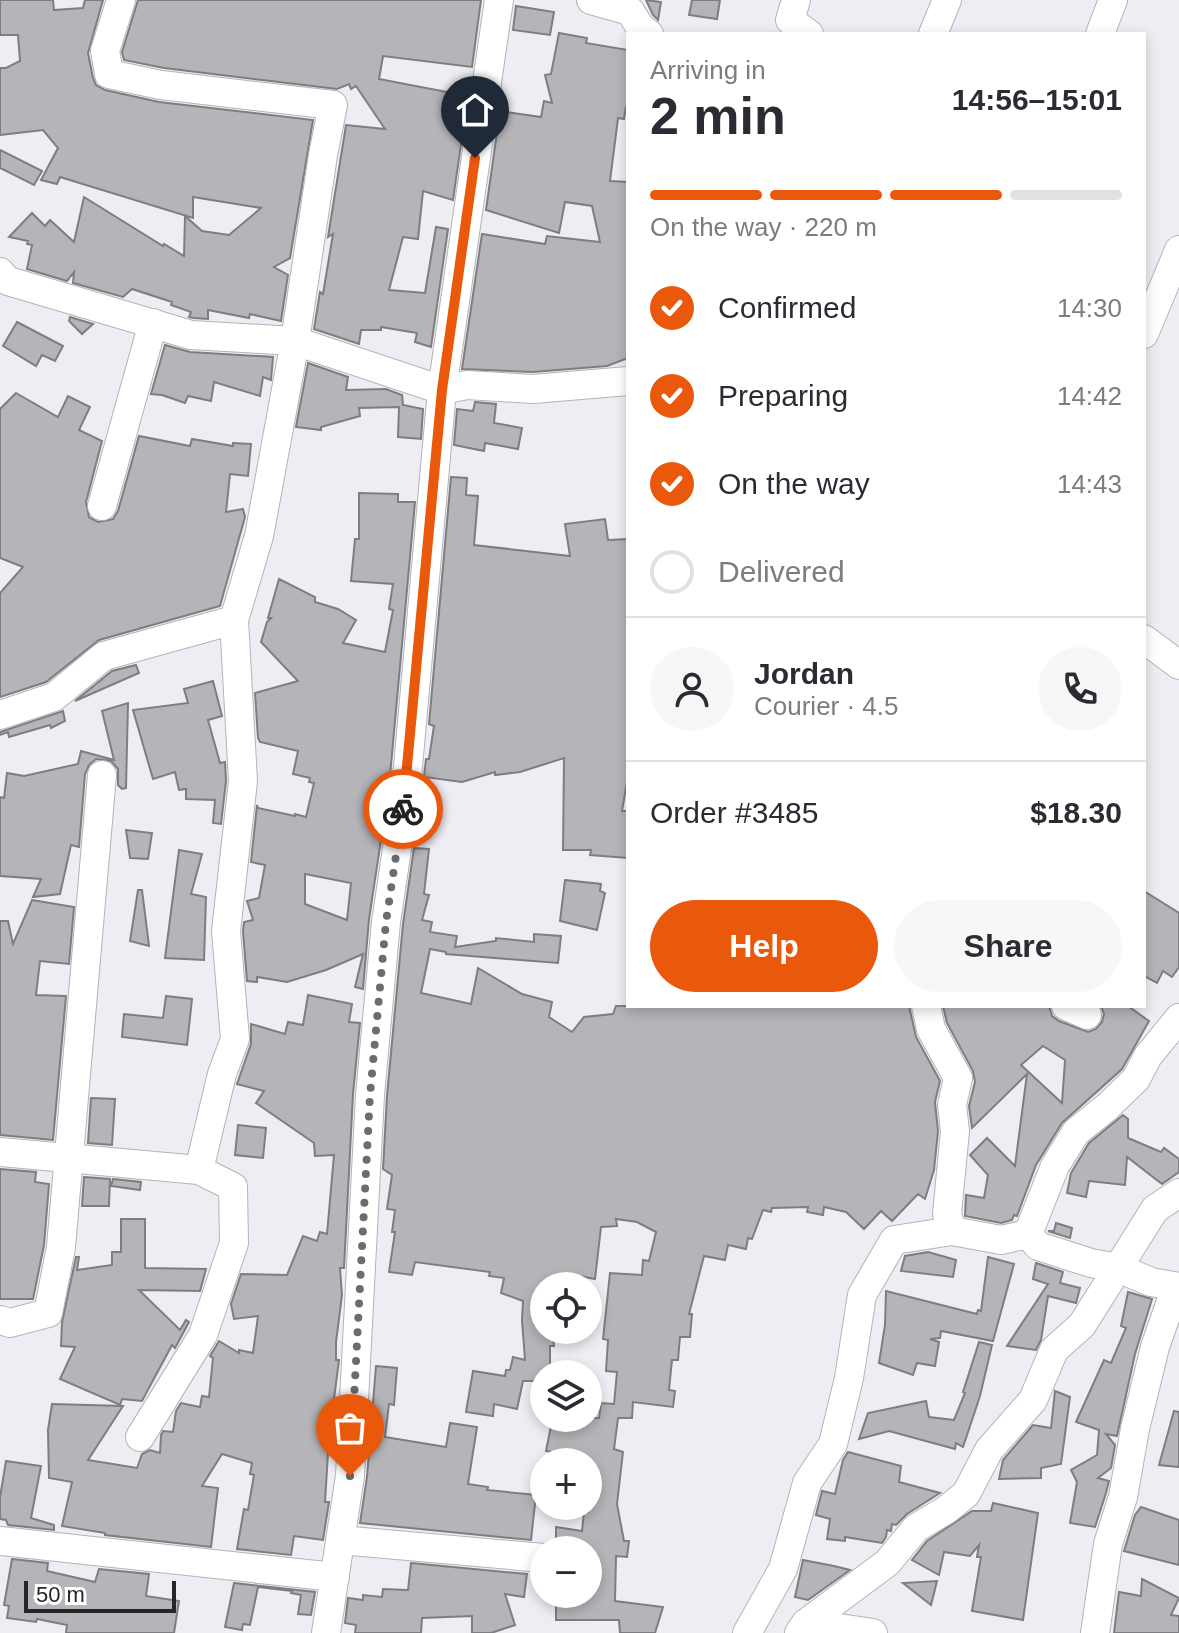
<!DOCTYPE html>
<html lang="en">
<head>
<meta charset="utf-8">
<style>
  :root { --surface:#fff; --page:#f7f7f7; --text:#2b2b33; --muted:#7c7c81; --line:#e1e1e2; --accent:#ea580c }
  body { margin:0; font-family:Helvetica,sans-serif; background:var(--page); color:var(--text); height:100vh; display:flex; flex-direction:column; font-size:30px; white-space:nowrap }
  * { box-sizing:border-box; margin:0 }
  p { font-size:26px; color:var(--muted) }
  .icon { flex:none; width:44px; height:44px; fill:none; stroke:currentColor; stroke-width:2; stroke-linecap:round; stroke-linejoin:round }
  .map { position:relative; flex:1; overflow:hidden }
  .side { position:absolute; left:626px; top:32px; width:520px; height:976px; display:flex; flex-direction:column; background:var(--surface); border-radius:0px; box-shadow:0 4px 12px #0003 }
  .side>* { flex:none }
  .buttons { position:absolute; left:530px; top:1272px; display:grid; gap:16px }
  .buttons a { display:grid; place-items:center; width:72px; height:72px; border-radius:50%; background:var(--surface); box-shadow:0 4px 12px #0003; font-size:40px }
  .scale { position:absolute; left:24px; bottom:20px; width:152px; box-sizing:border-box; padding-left:8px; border:4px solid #262527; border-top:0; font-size:22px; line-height:28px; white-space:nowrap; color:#262527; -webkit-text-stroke:6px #fff; paint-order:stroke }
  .pin { position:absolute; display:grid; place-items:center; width:68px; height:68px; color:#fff; margin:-82px -34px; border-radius:50% 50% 50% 0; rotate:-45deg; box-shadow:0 0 8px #0007 }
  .pin .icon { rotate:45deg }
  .courier { position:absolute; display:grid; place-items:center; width:80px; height:80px; margin:-40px; border:6px solid #ea580c; border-radius:50%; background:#fff; color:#222; box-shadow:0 2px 10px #0007 }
  .summary em { font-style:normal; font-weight:600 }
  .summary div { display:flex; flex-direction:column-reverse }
  .summary { display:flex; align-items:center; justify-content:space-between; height:136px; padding:0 24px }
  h1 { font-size:52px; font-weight:600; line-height:60px }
  .bar { display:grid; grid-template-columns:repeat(4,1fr); gap:12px 8px; align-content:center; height:96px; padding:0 24px }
  .bar i { height:10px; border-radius:6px; background:var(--line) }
  .bar .on { background:var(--accent) }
  .bar p { grid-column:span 4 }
  .line { display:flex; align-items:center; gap:20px; padding:0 24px; border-top:2px solid var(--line) }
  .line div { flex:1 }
  .round { display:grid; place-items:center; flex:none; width:84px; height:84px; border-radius:42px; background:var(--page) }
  ol { padding:0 24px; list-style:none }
  li { display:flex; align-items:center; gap:24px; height:88px }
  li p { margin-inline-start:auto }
  li .icon { padding:8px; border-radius:50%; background:var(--accent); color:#fff; stroke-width:4 }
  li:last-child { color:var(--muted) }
  li i { width:44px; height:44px; border:4px solid var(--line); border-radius:50% }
  .cta { display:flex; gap:16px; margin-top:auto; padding:16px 24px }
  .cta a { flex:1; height:92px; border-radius:48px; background:var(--accent); color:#fff; font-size:32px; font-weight:600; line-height:92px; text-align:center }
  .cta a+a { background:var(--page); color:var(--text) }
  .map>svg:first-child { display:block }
</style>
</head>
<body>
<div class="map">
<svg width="1179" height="1633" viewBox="0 0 1179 1633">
  <rect width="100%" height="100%" fill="#eeedf3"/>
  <!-- building -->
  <g fill="#b4b4b9" stroke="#7e7d82" stroke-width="2" fill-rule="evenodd">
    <path d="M0 0H53L54 10 83 8 85 0H103L88 53 93 78 96 85 105 90 159 102 313 120 290 258 274 267 288 275 281 321 250 314 249 318 208 310V319L194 318 189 317 191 312 171 305 172 302 132 289 123 297 73 283 74 272 67 281 27 269 32 245 27 244 28 241 9 237 32 213 45 226 50 220 74 242 84 197 163 246 164 244 184 256 185 216 202 231 229 235 261 208 193 197V218L60 177 57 184 41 180 58 148 43 130 0 135V68H6L20 61 18 35H0Z"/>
    <path d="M138 0H481L472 67 383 56 379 79 468 96 453 200 423 191 418 239 403 237 389 290 425 293 436 227 448 229 431 347 415 342 417 333 381 327V330H361L359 344 314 329 320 292 323 294 333 234 328 237 346 125 385 129 356 86 351 89 349 84 337 89 164 68 124 60 122 52Z"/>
    <path d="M646 0 661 2 658 20 653 15Z"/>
    <path d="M692 0H720L717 19 689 15Z"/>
    <path d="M516 6 554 12 550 35 513 30Z"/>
    <path d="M559 33 587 38 586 43 628 50V106L626 107 624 119 618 118 610 181 628 182V358L607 366 533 372 462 369 482 234 545 244 547 236 600 242 592 206 565 202 559 233 486 210 500 111 541 117 544 101 552 103 545 75 551 74Z"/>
    <path d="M0 150 42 171 34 185 0 168Z"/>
    <path d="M70 317 93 324 82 334 69 321Z"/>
    <path d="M17 322 63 346 55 361 42 355 36 366 3 346Z"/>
    <path d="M165 345 190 352 273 357 271 380 263 377 260 396 214 382 211 401 188 396 185 403 162 395 151 394Z"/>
    <path d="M308 363 348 377 346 390 386 389 402 395 403 405 423 409 421 439 398 437 399 407 359 408 360 416 321 427V430L296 427Z"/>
    <path d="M16 393 58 417 68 396 90 407 79 430 102 441 86 502 89 517 98 522 113 519 118 511 139 436 190 446 192 439 233 446V443L251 444 248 476 230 474 226 512 243 509 245 517 220 606 99 640 46 682 0 697V593L23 567 0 558V409Z"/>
    <path d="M475 402 496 404 494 423 522 428 518 449 485 443 484 451 454 445 457 409 473 411Z"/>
    <path d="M451 477 467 478 466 495 478 496 474 545 570 556 565 524 605 519 608 540 628 539V776L622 811H628V858L590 855 591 850H563L564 758 520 772 495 775V772L462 782 424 777 426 759H429L434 726 429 724Z"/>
    <path d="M359 493 398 494V502H415L389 787 369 919 363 989 355 987 363 954 326 970 287 982 257 977V982L247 981 243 931 244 922 253 920 247 901 259 898 265 865 251 862 257 805 258 808 295 816V814L306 817 314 783 309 782 310 778 293 774 298 751 260 742 258 738 255 693 298 681 261 642 267 622 271 618H268L279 579 315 597V602L338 609 356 620 343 643 385 652 393 610 389 609 393 584 351 581 355 539H359ZM305 874 351 883 347 920 305 904Z"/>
    <path d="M136 665 139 673 75 701 112 671Z"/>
    <path d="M213 681 222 716 208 720 220 763 225 762 226 781 221 824 213 823 215 800 186 799V789L179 790 175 772 153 779 133 710 188 703 184 689Z"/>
    <path d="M128 703 126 788 122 789 118 785V769L111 761 96 759 89 765 85 774 79 847 71 845 60 894 33 897 41 879 0 876V797L4 798 7 773 24 776 78 764 81 751 114 760 102 711Z"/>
    <path d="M63 711 65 721 51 728 50 725 9 737 8 732 0 735V732Z"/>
    <path d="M126 830 152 833 148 859 130 858Z"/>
    <path d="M414 848 429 849 424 894 429 895 422 920 432 922 430 932 457 936 455 947 496 941V938L534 942V934L561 936 558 963 446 954V952L430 949 421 993 471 1004 478 968 522 994 552 1002 549 1017 572 1032 584 1017 613 1014 616 1006H909L916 1037 940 1081 935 1102 938 1131 934 1170 925 1199 918 1194 892 1221 881 1211 864 1229 846 1212 824 1207 823 1215 807 1212 808 1207 772 1208 771 1212 763 1210 752 1239 748 1238 746 1249 728 1245 725 1260 704 1256 689 1314H692L690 1337H680L678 1360H672L669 1390 675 1391 673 1407 633 1402 632 1418H618L614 1449 623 1452 617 1504 624 1541H629L627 1557 616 1556 615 1601 663 1607 655 1633H620L619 1620H556V1594H588V1550H559L556 1546V1527L582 1531 584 1512H588V1462H586V1458L546 1451 551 1426 557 1427 558 1418H599L601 1403 614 1404 617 1372 606 1371 608 1340 603 1339 610 1273 642 1275 643 1260 649 1261 656 1232 637 1222 616 1219 617 1226 601 1227 595 1279 574 1275 575 1286H544V1330H552L554 1346H550V1374H544V1381H523L517 1409 494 1404 493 1416 466 1412 473 1371 505 1376 506 1370H510L513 1357 525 1360 522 1320 523 1301 501 1293 504 1278 489 1276 490 1272 415 1262 412 1275 389 1272 395 1232H392L395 1210 387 1209 392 1175 383 1169 387 1096 403 924Z"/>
    <path d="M179 850 202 854 191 894 206 897 204 960 165 958Z"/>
    <path d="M565 880 601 884 600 891 605 893 597 930 560 921Z"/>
    <path d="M138 890H142L149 946 130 941Z"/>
    <path d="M1144 891 1179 913V967L1172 977 1163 971 1157 983 1144 976Z"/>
    <path d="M32 900 74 907 69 964 40 961 36 995 66 996 53 1140 0 1135V921H8L13 944Z"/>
    <path d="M308 995 352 1004 349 1022 360 1023 353 1094 344 1268H340L342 1295 336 1342V1360H339L333 1407 336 1416 335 1446 333 1454 328 1453 325 1502H329L323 1540 294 1536 291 1555 237 1549 244 1509 248 1510 254 1475 250 1474 252 1463 222 1454 202 1486 218 1488 211 1547 105 1535V1533L62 1526 72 1482 49 1478 48 1430 52 1404 123 1406 88 1460 137 1468 142 1454 150 1450 160 1453 161 1435 163 1431 173 1432 176 1411 181 1403 200 1407 202 1396 209 1397 213 1358 210 1356 219 1341 239 1353V1350L253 1353 258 1316 234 1319 231 1304 241 1274 287 1275 303 1236 317 1241 320 1232 327 1234 334 1155 315 1156 314 1143 256 1103 264 1091 237 1084 251 1044V1024L285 1034 288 1022 303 1025Z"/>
    <path d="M166 996 192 999 187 1045 122 1037 124 1014 163 1018Z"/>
    <path d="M943 1006H1049L1052 1016 1059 1021 1088 1032 1096 1029 1102 1022 1104 1014 1101 1006H1128L1149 1021 1122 1069 1062 1123 1036 1165 1017 1216 1014 1215 1012 1220 1001 1223 965 1216 966 1195 984 1198 988 1175 970 1155 987 1138 1015 1166 1027 1074 972 1128 969 1106 975 1082 973 1071 947 1023ZM1043 1046 1065 1060 1062 1103 1021 1065Z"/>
    <path d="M91 1098 115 1099 112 1145 88 1143Z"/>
    <path d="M1123 1115 1128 1119V1138L1161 1152 1164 1148 1179 1159V1172L1162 1184 1127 1157 1125 1185 1089 1181 1086 1197 1067 1193 1071 1173 1089 1143Z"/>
    <path d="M238 1125 266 1128 263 1158 235 1155Z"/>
    <path d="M0 1169 36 1172 35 1182 49 1184 44 1245 33 1299H0Z"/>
    <path d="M84 1177 110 1179 109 1206H82Z"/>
    <path d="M113 1179 141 1182 140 1190 111 1186Z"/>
    <path d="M121 1219H145V1268L206 1269 200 1291 139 1290 180 1330 186 1320 189 1322 175 1348 172 1345 142 1401 122 1399 120 1405 60 1379 75 1347 61 1346 62 1322 76 1257H79L77 1270 112 1265V1252H121Z"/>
    <path d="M1056 1223 1072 1228 1070 1238 1048 1231H1054Z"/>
    <path d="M928 1252 956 1260 953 1277 901 1271 905 1256Z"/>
    <path d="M988 1257 1014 1264 993 1341 941 1331 940 1338 930 1339 939 1342 935 1366 917 1363 913 1375 879 1363 885 1325 886 1291 977 1314 978 1310 981 1311Z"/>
    <path d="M1036 1263 1063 1272 1060 1283 1080 1288 1076 1303 1048 1296 1041 1340 1036 1350 1007 1346 1048 1284 1033 1279Z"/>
    <path d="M1128 1292 1152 1299 1135 1354 1117 1436 1106 1434 1115 1445 1111 1468 1098 1478 1109 1481 1106 1493 1095 1527 1070 1523 1077 1482 1071 1470 1097 1455 1099 1430 1076 1422 1104 1360 1111 1363 1126 1328 1121 1326Z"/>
    <path d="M979 1342 992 1345 980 1396 963 1447 956 1443 955 1449 889 1431 859 1439 868 1413 926 1401 929 1417 954 1420 965 1393 963 1392Z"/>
    <path d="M376 1366 397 1368 394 1405 389 1404 385 1437 446 1447 450 1423 477 1427 468 1484 488 1487 487 1490 536 1495 531 1540 360 1523 367 1477Z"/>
    <path d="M1055 1391 1070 1397 1061 1464 1041 1468V1478L999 1479 1003 1460 1033 1425 1051 1428Z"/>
    <path d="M1174 1411 1179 1412V1467L1159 1465Z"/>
    <path d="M848 1452 901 1466 899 1482 940 1493 907 1514 896 1525 892 1524 891 1531 887 1530 886 1537 882 1543 845 1537V1541L827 1539 830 1519 816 1515 822 1491 835 1494 843 1460Z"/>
    <path d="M6 1461 41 1466 31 1518 54 1525V1530L8 1525 6 1520 0 1519V1497Z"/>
    <path d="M993 1503 1038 1513 1023 1620 972 1611 981 1557H977L979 1545 970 1556 944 1552 939 1575 912 1560 927 1541 972 1511H991Z"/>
    <path d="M1141 1507 1179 1520V1565L1124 1551 1135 1515Z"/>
    <path d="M12 1559 48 1563 47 1571 95 1582 99 1569 149 1574 146 1596 179 1601 174 1633H66L67 1625 37 1619 36 1622 7 1618 9 1606 4 1605Z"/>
    <path d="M803 1560 834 1566 850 1570 808 1600 795 1597Z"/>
    <path d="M411 1563 527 1574 524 1597 505 1594 515 1625 491 1633H472V1616L422 1618 421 1633H355L356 1625 345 1623 348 1598 363 1600V1595L382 1597 383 1589 408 1590Z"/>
    <path d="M1142 1579 1179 1598 1171 1615 1179 1616V1633H1114L1119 1592 1141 1596Z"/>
    <path d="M937 1581 931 1605 903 1583Z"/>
    <path d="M234 1583 315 1592 311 1615 298 1614 301 1595 291 1593 292 1591 258 1587 250 1625 243 1624 242 1630 225 1627Z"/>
  </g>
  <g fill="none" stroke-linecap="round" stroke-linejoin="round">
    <!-- minor casing -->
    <g stroke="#b4b3b9" stroke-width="30">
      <g id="minor">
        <path d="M121 0 105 51 109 74 161 85 333 105 323 155 295 341 259 536 234 620 243 781 226 931 235 1039 222 1074 199 1170"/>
        <path d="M591 0 630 11 640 27 649 34"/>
        <path d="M796 0 790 20 809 34"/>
        <path d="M933 34 947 0"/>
        <path d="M1100 34 1113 0"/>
        <path d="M0 272 8 281 191 335 295 341 442 390 467 385 533 389 628 381"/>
        <path d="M1144 334 1179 250"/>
        <path d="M102 506 153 323"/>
        <path d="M1144 639 1179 665"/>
        <path d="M0 715 54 697 104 656 234 620"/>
        <path d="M926 1006 931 1029 958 1078 952 1105 955 1131 947 1214 952 1231"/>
        <path d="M1066 1006 1087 1015"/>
        <path d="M0 1152 199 1170 233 1187 234 1243 203 1335 140 1437"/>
        <path d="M1028 1234 1038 1246 1091 1263 1118 1268 1151 1282 1179 1287"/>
        <path d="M0 1320 10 1323 48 1313 61 1247 102 775"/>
        <path d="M340 1540 544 1558"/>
        <path d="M0 1541 335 1577"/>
        <path d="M806 1623 873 1633"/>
        <path d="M326 1633 350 1476 370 1095 386 922 406 789 442 390 499 0"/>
        <path d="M747 1633 783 1569 807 1483 833 1444 849 1378 862 1295 894 1240 952 1231 1001 1240 1028 1234 1055 1166 1076 1132 1107 1107 1136 1079 1148 1056 1179 1018"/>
        <path d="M799 1633 806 1623 887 1563 916 1528 946 1510 966 1494 989 1450 1033 1400 1054 1350 1082 1325 1155 1209 1179 1193"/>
        <path d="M1095 1633 1108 1544 1123 1497 1135 1429 1155 1347 1176 1287"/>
      </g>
    </g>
    <!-- minor -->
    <use href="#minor" stroke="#fff" stroke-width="28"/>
  </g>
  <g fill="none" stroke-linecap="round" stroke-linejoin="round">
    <!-- done -->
    <path stroke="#6c6b6e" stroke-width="8" stroke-dasharray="0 14.4" d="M350 1476 370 1095 386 922 403 809"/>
    <!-- route -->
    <path stroke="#ea580c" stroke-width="10" d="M403 809 442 390 475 158"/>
  </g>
</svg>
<div class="buttons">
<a><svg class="icon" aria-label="locate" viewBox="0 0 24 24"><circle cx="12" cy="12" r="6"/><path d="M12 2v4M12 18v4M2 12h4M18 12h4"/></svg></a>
<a><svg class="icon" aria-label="layers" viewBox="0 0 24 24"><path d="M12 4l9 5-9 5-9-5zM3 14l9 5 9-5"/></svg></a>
<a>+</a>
<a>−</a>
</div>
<div class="scale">50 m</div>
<div class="pin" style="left:350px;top:1476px;background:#ea580c"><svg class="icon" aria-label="bag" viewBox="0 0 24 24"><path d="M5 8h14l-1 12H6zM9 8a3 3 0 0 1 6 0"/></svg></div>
<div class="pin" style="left:475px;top:158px;background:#1f2937"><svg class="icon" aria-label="home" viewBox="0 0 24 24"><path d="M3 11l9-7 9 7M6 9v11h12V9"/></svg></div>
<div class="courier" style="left:403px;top:809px"><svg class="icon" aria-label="bike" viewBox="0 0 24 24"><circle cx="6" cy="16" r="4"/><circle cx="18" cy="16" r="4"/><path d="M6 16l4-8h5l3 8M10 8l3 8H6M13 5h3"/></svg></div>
<section class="side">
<div class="summary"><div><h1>2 min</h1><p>Arriving in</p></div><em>14:56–15:01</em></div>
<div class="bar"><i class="on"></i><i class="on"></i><i class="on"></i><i></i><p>On the way · 220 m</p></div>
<ol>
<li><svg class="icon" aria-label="check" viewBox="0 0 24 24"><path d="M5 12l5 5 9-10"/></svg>Confirmed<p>14:30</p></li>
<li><svg class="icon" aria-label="check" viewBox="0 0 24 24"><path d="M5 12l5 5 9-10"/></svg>Preparing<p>14:42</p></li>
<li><svg class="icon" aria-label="check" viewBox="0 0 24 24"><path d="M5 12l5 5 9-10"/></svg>On the way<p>14:43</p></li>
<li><i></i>Delivered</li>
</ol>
<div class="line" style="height:144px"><a class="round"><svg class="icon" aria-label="person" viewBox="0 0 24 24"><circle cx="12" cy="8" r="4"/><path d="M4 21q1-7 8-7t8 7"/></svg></a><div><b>Jordan</b><p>Courier · 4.5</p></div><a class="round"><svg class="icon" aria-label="phone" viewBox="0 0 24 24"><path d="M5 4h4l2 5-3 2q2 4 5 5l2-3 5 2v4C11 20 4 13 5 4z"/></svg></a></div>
<div class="line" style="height:104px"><div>Order #3485</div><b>$18.30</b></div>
<div class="cta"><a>Help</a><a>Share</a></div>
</section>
</div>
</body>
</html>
